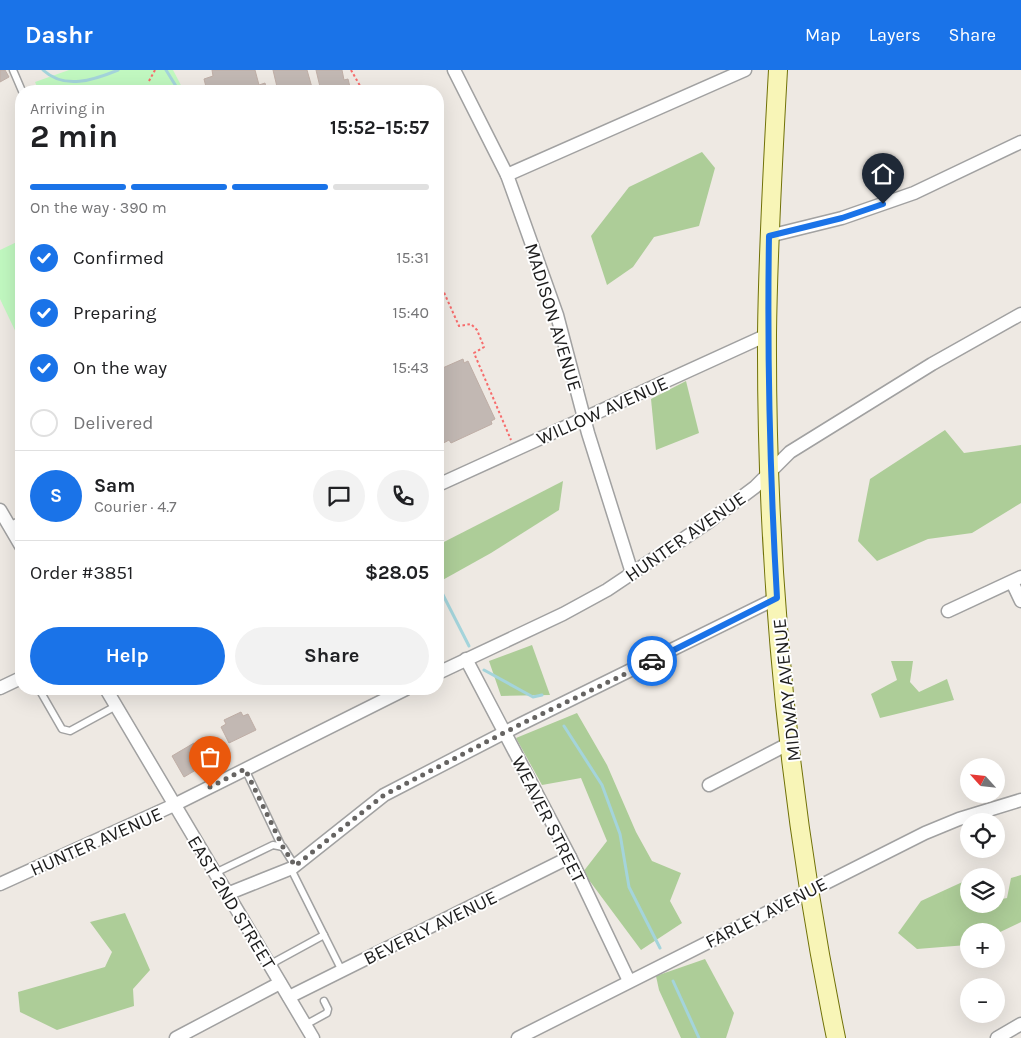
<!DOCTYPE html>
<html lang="en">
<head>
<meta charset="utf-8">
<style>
  :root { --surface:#fff; --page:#f2f2f2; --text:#202124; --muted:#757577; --line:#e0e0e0; --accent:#1a73e8 }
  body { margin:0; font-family:Karla,sans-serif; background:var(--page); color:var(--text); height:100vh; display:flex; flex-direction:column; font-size:19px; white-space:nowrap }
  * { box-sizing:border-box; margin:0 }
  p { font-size:16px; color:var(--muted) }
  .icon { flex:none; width:28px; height:28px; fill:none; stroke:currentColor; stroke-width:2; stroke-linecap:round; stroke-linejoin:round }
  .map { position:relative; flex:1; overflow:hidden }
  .drawer { position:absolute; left:15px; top:15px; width:429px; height:610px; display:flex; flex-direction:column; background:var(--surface); border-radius:20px; box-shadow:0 5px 20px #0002 }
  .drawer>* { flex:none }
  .needle { width:32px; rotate:297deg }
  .fabs { position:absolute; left:960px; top:688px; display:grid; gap:10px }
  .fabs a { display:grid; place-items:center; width:45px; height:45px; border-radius:50%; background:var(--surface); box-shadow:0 5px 20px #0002; font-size:25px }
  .pin { position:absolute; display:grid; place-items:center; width:42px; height:42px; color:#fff; margin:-51px -21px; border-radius:50% 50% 50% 0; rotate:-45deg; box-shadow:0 0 5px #0007 }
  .pin .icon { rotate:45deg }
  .courier { position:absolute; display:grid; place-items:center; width:50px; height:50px; margin:-25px; border:4px solid #1a73e8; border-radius:50%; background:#fff; color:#222; box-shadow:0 1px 6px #0007 }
  .head em { font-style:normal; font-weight:700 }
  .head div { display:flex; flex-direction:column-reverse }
  .head { display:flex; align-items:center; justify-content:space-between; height:85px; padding:0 15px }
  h1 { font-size:32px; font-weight:700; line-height:38px }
  .bar { display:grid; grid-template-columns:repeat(4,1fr); gap:8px 5px; align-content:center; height:60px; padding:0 15px }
  .bar i { height:6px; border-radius:4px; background:var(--line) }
  .bar .current { background:var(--accent) }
  .bar p { grid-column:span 4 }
  .line { display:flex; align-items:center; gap:12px; padding:0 15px; border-top:1px solid var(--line) }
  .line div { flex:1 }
  .round { display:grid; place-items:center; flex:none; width:52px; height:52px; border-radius:26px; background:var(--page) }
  ol { padding:0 15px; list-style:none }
  li { display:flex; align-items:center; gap:15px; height:55px }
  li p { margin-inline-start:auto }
  li .icon { padding:5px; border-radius:50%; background:var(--accent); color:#fff; stroke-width:4 }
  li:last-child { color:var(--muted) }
  li i { width:28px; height:28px; border:2px solid var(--line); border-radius:50% }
  .primary-button { display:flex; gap:10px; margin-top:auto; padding:10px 15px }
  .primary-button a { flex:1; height:58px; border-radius:30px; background:var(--accent); color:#fff; font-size:20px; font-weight:700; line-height:58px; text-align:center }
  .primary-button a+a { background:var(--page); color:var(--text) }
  header { display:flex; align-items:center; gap:30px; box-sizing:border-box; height:70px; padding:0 25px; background:var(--accent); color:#fff }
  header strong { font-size:24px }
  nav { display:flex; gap:28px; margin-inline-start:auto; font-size:18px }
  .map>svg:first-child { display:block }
</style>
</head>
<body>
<header>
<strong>Dashr</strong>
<nav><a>Map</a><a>Layers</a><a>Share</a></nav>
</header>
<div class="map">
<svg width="1021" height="968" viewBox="0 0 1021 968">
  <rect width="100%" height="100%" fill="#eee9e3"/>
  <!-- forest -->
  <g fill="#adcd98">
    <path d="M702 82 715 98 699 156 654 167 633 197 607 215 591 166 629 117Z"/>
    <path d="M686 311 699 363 656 380 651 329Z"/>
    <path d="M945 360 964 383 1021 375V433L972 463 928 469 877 491 858 471 870 409Z"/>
    <path d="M563 411 559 440 491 483 439 512 438 475Z"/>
    <path d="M532 575 550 625 501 626 489 591Z"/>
    <path d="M891 591H913L910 612 919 622 947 609 954 630 880 648 871 624 897 610Z"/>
    <path d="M577 643 607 695 636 762 652 791 681 803 670 831 682 853 641 880 583 802 607 771 581 708 542 715 516 668Z"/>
    <path d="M1021 805V852L996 864V861H969V874L967 875 917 879 898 863 921 831 969 809V834H996V830L1007 828 1011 808Z"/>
    <path d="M125 843 150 900 133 919 134 936 57 960 20 942 18 922 105 897 112 882 90 852Z"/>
    <path d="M705 889 734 943 726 968H681L659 920 656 906Z"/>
  </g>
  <!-- park -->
  <g fill="#c1f8c0">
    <path d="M69 0H173L184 21H39L35 12Z"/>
    <path d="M21 170V273L0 229V180Z"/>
  </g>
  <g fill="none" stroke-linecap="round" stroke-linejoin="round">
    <!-- stream -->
    <g stroke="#a4d4db" stroke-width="3">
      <path d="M43 0C64 20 94 10 118 0"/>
      <path d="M166 0 179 21"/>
      <path d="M438 515 469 576"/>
      <path d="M484 600 533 627 542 625"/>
      <path d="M564 656 602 715 620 764 629 817 660 878"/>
      <path d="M673 911 699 968"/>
    </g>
  </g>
  <!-- building -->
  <g fill="#c2b8b3" stroke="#bfaea6">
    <path d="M0 0H5L9 7 0 12Z"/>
    <path d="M212 0H255L259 15 265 13 267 21H207L204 9 213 6Z"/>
    <path d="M273 0H307L313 21H278Z"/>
    <path d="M316 0H342L344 10 348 9 351 21H321Z"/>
    <path d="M463 289 464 293 468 291 495 349 491 351 492 354 451 373 449 370 438 376V300Z"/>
    <path d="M241 642 243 646 248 644 256 660 229 673 221 657 226 654 224 650Z"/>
    <path d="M194 673 206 694 184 707 172 686Z"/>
  </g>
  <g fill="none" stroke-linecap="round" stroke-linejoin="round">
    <!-- lane casing -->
    <g stroke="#a1a1a1" stroke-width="9">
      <g id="lane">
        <path d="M13 0 22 21"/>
        <path d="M9 456 21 450"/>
        <path d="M39 619 62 659 70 661 116 636"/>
        <path d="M245 699 282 777"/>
        <path d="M215 803 273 775 283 777 295 796"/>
        <path d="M324 865 342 901"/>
        <path d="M269 895 324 865 291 799"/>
        <path d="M305 955 327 943 328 939 324 931"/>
      </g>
    </g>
    <!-- street casing -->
    <g stroke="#a1a1a1" stroke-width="15">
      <g id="street">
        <path d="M454 0 507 105 516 130 557 245 588 363 632 503"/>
        <path d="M507 105 745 0"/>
        <path d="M769 166 842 148 914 123 1021 72"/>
        <path d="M438 415 767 265"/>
        <path d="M0 440 21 476"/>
        <path d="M1012 512 1021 531"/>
        <path d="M948 541 1021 507"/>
        <path d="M466 589 570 787 629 911"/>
        <path d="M438 603 563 544 607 520 707 453 755 417 790 382 932 294 1021 244"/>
        <path d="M0 618 21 608"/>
        <path d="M106 619 313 968"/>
        <path d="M709 715 790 673"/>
        <path d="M0 814 174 735 406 619"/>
        <path d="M227 824 292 798 384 725 521 654 777 528"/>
        <path d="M289 927 570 787"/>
        <path d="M176 968 280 913"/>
        <path d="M518 968 925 763 959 749 1021 730"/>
        <path d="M997 968 1021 954"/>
      </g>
    </g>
    <!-- secondary casing -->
    <g stroke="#707107" stroke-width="20">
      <path id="secondary" d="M778 0C773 88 768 176 767 264 766 499 789 738 836 968"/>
    </g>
    <!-- path -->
    <g stroke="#f76c6c" stroke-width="2" stroke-dasharray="2.5 2.5" stroke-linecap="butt">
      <path d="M351 0 363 21"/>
      <path d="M149 11 155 0"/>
      <path d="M438 209 459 256 471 254 477 260 484 277 474 283 511 370"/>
    </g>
    <!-- lane -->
    <use href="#lane" stroke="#fff" stroke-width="6"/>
    <!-- street -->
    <use href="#street" stroke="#fff" stroke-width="12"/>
    <!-- secondary -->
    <use href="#secondary" stroke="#f8f5b7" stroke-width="18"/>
  </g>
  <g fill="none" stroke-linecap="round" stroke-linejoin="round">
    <!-- done -->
    <path stroke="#666462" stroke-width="5" stroke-dasharray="0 9" d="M210 717 245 699 283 777 295 796 384 725 521 654 652 591"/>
    <!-- route -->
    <path stroke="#1a73e8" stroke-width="6" d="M652 591 777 528C770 407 767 287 769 166L842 148 883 134"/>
  </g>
  <g text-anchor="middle" stroke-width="4" stroke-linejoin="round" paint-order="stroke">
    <!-- street labels -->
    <g font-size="19" fill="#1d1d1d" stroke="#fff">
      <text transform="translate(554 247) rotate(73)" y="7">MADISON AVENUE</text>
      <text transform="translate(602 340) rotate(-24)" y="7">WILLOW AVENUE</text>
      <text transform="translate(685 466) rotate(-35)" y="7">HUNTER AVENUE</text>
      <text transform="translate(786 620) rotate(-96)" y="7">MIDWAY AVENUE</text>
      <text transform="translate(549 749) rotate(63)" y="7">WEAVER STREET</text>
      <text transform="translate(96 771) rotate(-24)" y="7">HUNTER AVENUE</text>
      <text transform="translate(232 832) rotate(59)" y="7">EAST 2ND STREET</text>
      <text transform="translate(766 842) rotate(-27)" y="7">FARLEY AVENUE</text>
      <text transform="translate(430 857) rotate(-26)" y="7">BEVERLY AVENUE</text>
    </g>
  </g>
</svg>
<div class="fabs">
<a><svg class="needle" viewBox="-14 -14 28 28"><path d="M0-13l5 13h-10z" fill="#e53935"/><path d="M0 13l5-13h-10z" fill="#757577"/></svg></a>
<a><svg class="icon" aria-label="locate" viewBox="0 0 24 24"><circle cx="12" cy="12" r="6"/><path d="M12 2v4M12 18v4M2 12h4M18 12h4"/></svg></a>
<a><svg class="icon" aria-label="layers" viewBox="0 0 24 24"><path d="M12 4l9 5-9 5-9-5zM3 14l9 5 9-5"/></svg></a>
<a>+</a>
<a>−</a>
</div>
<div class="pin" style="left:210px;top:717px;background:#ea580c"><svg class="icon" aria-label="bag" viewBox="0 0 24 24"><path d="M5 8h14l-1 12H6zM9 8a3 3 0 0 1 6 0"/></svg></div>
<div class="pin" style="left:883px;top:134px;background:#1f2937"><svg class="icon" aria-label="home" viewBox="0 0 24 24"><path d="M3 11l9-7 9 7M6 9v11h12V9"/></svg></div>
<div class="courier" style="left:652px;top:591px"><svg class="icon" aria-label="car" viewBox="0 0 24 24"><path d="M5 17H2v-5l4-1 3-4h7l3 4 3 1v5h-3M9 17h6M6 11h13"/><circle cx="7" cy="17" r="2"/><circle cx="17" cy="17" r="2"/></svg></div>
<section class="drawer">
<div class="head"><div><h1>2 min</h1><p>Arriving in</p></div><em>15:52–15:57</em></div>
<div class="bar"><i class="current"></i><i class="current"></i><i class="current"></i><i></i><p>On the way · 390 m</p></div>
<ol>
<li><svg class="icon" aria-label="check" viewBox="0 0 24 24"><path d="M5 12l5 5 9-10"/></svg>Confirmed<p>15:31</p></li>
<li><svg class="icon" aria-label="check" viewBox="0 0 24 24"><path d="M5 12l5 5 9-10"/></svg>Preparing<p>15:40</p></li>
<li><svg class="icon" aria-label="check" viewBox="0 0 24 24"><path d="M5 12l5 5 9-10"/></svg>On the way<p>15:43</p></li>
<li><i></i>Delivered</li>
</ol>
<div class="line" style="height:90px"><b class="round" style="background:var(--accent);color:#fff">S</b><div><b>Sam</b><p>Courier · 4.7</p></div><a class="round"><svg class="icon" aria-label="chat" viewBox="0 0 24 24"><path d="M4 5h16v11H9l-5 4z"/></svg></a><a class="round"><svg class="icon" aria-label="phone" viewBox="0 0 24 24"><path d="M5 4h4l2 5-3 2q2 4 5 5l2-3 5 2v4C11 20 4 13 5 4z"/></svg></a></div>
<div class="line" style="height:65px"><div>Order #3851</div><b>$28.05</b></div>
<div class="primary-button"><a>Help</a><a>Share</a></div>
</section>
</div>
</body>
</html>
